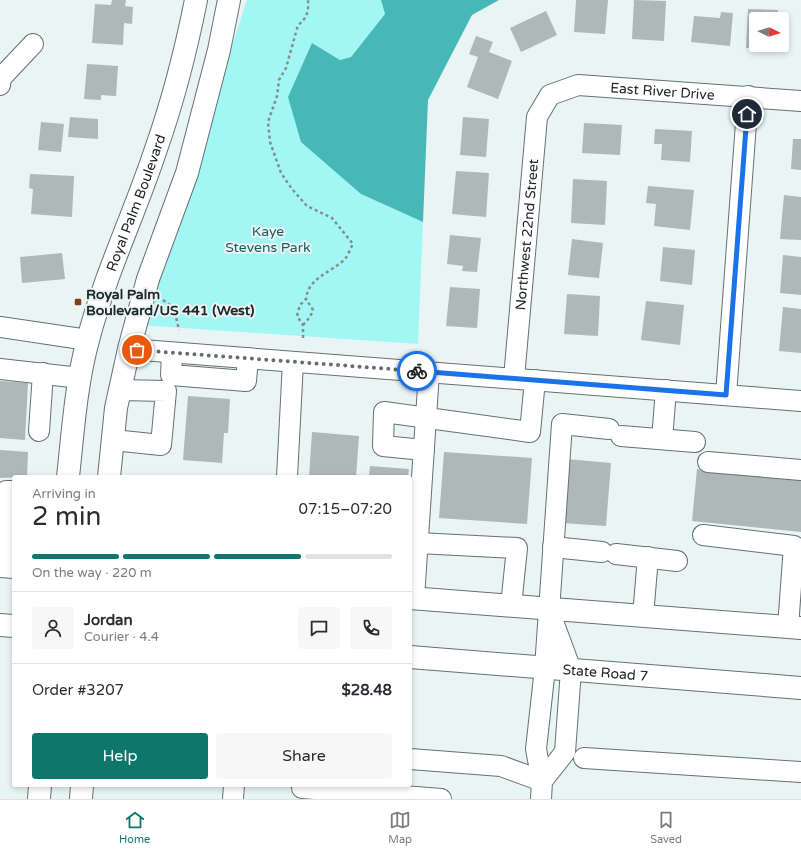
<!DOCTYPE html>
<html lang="en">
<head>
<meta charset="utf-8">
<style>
  :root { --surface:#fff; --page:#f7f7f7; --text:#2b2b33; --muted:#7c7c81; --line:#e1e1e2; --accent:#0f766e }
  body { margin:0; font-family:"Varela Round",sans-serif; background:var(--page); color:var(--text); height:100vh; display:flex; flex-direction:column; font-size:15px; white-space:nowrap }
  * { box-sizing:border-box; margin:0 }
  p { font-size:13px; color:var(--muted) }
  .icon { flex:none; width:22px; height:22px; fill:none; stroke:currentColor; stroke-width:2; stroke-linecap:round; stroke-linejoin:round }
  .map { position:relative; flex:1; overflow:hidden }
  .drawer { position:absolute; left:12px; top:475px; width:400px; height:312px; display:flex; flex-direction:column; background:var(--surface); border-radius:4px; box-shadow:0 2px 6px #0003 }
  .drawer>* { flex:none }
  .needle { width:26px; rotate:95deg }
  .controls { position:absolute; left:749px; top:12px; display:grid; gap:8px }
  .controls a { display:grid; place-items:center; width:40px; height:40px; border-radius:4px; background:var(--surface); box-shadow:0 2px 6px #0003; font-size:20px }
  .pin { position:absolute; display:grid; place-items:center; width:34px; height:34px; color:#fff; margin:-17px; border:2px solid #fff; border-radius:50%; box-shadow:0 1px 4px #0007 }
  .courier { position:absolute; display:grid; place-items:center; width:40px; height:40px; margin:-20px; border:3px solid #1a73e8; border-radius:50%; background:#fff; color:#222; box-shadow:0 1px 5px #0007 }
  .head em { font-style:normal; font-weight:600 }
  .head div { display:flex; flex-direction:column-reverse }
  .head { display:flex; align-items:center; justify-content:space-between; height:68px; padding:0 20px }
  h1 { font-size:26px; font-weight:600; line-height:30px }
  .bar { display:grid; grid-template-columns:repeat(4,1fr); gap:6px 4px; align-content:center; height:48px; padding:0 20px }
  .bar i { height:5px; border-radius:3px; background:var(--line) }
  .bar .on { background:var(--accent) }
  .bar p { grid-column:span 4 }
  .line { display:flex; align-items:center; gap:10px; padding:0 20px; border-top:1px solid var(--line) }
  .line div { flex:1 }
  .round { display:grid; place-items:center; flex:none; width:42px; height:42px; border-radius:4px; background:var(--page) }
  .button { display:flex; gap:8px; margin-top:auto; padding:8px 20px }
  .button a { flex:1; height:46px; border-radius:4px; background:var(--accent); color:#fff; font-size:16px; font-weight:600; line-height:46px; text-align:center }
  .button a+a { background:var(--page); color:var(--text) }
  .tab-bar { display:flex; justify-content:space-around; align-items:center; height:56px; border-top:1px solid var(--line); background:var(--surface); font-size:11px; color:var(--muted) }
  .tab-bar a { display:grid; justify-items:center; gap:2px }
  .tab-bar .on { color:var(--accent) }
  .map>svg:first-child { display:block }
</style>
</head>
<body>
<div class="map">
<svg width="801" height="799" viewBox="0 0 801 799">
  <rect width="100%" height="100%" fill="#e8f5f4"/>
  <!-- green -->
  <path fill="#a2f6f4" d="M247 0H381L385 14 351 57 340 60 312 43 361 194 423 222 418 344 140 325Z"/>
  <!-- water -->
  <path fill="#47b8b7" d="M381 0H499L472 15 428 100 423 222 361 194 301 142 288 97 312 43 340 60 351 57 385 14Z"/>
  <!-- building -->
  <g fill="#adb9b8">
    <path d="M112 0H126L125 6 133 7 132 24 124 23 123 45 92 43 95 4 111 5Z"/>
    <path d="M576 0H608L605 34 574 32Z"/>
    <path d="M634 0 666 1 664 41 632 39Z"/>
    <path d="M748 9 778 10V19H756V45H776V49L746 48Z"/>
    <path d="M546 11 557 35 521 52 510 28Z"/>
    <path d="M721 12 733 13 730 46 691 42 694 16 720 18Z"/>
    <path d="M476 36 493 42 489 52 512 61 498 99 467 87 478 57 469 54Z"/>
    <path d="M87 64 118 66 116 96 101 95V100L84 99Z"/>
    <path d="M70 117 98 119V139L68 137Z"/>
    <path d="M463 117 489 119 486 157 460 155Z"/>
    <path d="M41 122 64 124 61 152 38 150Z"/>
    <path d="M584 123 622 125 620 155 582 153Z"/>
    <path d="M655 129 692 131 690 162 661 160 662 144H654Z"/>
    <path d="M793 139H801V170L791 169Z"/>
    <path d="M456 171 489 173 486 217 452 214Z"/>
    <path d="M30 174 74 176 72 217 31 214 33 189 29 188Z"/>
    <path d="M573 179 607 181 605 225 571 223Z"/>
    <path d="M648 186 694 190 690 230 654 226 656 204 646 203Z"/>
    <path d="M784 195 801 197V240L780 239Z"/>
    <path d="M450 235 481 238 477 272 462 271 463 266 447 264Z"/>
    <path d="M572 239 603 243 599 278 568 275Z"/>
    <path d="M663 247 695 250 692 285 660 281Z"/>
    <path d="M62 253 65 279 22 283 20 257Z"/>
    <path d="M783 255 801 257V295L780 293Z"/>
    <path d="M450 287 480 289 477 328 446 326Z"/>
    <path d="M567 294 600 296 598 336 564 334Z"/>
    <path d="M646 301 684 305 680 345 641 340Z"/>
    <path d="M783 307 801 309V353L779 351Z"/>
    <path d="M0 381 28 383 25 440 0 438Z"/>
    <path d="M188 396 230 399 228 433H224L222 463 183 460Z"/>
    <path d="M312 432 359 436 356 477H309Z"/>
    <path d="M0 450 28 452 27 477 0 478Z"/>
    <path d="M444 452 532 458 527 524 439 518Z"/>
    <path d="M567 459 611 463 606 526 562 523Z"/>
    <path d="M370 466 409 469 408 477H369Z"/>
    <path d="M697 469 801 479V532L692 521Z"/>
  </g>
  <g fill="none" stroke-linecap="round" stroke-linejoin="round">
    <!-- minor casing -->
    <g stroke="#65706f" stroke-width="22">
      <g id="minor">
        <path d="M0 85 1 78 33 44"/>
        <path d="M0 327 88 340"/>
        <path d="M129 349 801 401"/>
        <path d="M172 353 171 375 246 381 248 358"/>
        <path d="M0 369 80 378"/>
        <path id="s1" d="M514 378 537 117 550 95 578 85 801 101"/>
        <path d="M726 395 748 96"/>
        <path d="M39 431 43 373"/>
        <path d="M621 436 695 442"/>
        <path d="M662 439 666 390"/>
        <path d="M113 440 161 445 166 391 120 390"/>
        <path d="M424 450 383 446 384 412 530 432 535 380"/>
        <path d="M708 462 801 470"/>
        <path d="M287 477 293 362"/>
        <path d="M703 535 794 546 788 627"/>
        <path d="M418 543 517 548 511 606"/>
        <path d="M553 547 602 552"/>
        <path d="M616 554 677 561"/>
        <path d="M3 566 6 491H14"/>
        <path d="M414 598 429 372"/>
        <path d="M643 616 648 557"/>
        <path d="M584 758 801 772"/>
        <path d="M410 759 501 766 542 781"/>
        <path d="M542 781 565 752 571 670 551 616"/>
        <path d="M302 785V788L441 799"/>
        <path d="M233 799 234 785"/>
        <path d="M541 799 542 781 536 749 545 668 562 424 609 429"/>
      </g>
    </g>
    <!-- major casing -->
    <g stroke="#65706f" stroke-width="24">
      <g id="major">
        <path id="s2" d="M68 477C73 431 76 384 88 340 105 274 135 213 156 149 173 101 186 50 196 0"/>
        <path d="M109 477 116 408 129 349 148 279 187 173 219 50 229 0"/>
        <path d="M0 566 14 567"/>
        <path d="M410 598 801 628"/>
        <path d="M0 625 14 626"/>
        <path id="s3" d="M410 657 801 688"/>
        <path d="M39 799 40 785"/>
        <path d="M81 799 82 785"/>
      </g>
    </g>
    <!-- path -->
    <g stroke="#858e8d" stroke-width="2.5" stroke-dasharray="3 3" stroke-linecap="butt">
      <path d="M163 300 174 308 179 330"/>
      <path d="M303 325 310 317 313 310 306 299"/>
      <path d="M303 338V325L297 316 300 305 306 299C308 278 330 273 344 260 348 256 350 249 353 244L332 218 307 206 292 189 281 173 270 142 268 122 277 96 279 80 286 68 298 25C307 19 309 10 308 0"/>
    </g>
    <!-- minor -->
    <use href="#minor" stroke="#fff" stroke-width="20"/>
    <!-- major -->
    <use href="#major" stroke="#fff" stroke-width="22"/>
  </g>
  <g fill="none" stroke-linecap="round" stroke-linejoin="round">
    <!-- done -->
    <path stroke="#676e6e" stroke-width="4" stroke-dasharray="0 7.2" d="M137 350 417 371"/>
    <!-- route -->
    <path stroke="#1a73e8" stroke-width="5" d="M417 371 726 395 747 114"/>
  </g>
  <!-- markers -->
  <rect fill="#863f1d" stroke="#e8f5f4" stroke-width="1.5" x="74" y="298" width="8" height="8" rx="2"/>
  <g text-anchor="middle" stroke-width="4" stroke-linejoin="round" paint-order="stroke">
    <!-- street labels -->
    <g font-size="14" fill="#212626" stroke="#e8f5f4">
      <text dy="5" stroke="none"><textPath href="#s1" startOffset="402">East River Drive</textPath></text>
      <text dy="5" stroke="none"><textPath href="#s2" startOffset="284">Royal Palm Boulevard</textPath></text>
      <text dy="5" stroke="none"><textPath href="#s1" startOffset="144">Northwest 22nd Street</textPath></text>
      <text dy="5" stroke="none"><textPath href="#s3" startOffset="196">State Road 7</textPath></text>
    </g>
    <!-- park labels -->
    <g font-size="14" fill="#215f5e" stroke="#e8f5f4">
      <text x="268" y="236">Kaye<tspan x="268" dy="16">Stevens Park</tspan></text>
    </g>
    <!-- poi labels -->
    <g font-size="14" font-weight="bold" fill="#212626" stroke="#e8f5f4" text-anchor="start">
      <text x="86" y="299">Royal Palm<tspan x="86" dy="16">Boulevard/US 441 (West)</tspan></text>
    </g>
  </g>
</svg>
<div class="controls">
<a><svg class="needle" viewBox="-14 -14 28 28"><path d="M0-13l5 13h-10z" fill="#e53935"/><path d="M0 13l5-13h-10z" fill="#7c7c81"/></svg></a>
</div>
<div class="pin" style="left:137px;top:350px;background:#ea580c"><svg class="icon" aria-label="bag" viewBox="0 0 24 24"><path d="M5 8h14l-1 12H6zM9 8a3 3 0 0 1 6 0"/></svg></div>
<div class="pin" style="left:747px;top:114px;background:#1f2937"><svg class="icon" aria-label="home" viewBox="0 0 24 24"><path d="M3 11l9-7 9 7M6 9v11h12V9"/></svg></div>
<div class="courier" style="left:417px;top:371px"><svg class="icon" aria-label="bike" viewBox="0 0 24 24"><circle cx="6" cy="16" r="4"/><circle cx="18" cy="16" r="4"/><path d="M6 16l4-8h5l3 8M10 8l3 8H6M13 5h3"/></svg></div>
<section class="drawer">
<div class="head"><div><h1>2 min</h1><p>Arriving in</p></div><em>07:15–07:20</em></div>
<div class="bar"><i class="on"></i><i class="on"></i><i class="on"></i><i></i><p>On the way · 220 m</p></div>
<div class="line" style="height:72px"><a class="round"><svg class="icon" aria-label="person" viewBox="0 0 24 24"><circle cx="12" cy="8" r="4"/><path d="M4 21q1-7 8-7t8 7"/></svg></a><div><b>Jordan</b><p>Courier · 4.4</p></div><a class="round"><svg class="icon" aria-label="chat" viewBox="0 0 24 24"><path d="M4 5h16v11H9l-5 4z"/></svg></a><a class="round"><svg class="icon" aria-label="phone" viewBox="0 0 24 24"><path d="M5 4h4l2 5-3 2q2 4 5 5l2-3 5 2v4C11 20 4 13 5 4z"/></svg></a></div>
<div class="line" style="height:52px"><div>Order #3207</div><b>$28.48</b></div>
<div class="button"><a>Help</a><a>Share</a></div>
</section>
</div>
<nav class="tab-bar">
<a class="on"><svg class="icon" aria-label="home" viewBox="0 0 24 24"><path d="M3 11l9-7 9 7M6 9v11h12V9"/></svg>Home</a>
<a><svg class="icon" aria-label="map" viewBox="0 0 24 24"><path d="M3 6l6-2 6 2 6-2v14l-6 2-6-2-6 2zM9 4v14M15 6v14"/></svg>Map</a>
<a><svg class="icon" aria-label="saved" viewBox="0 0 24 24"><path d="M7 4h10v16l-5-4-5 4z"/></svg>Saved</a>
</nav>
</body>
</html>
